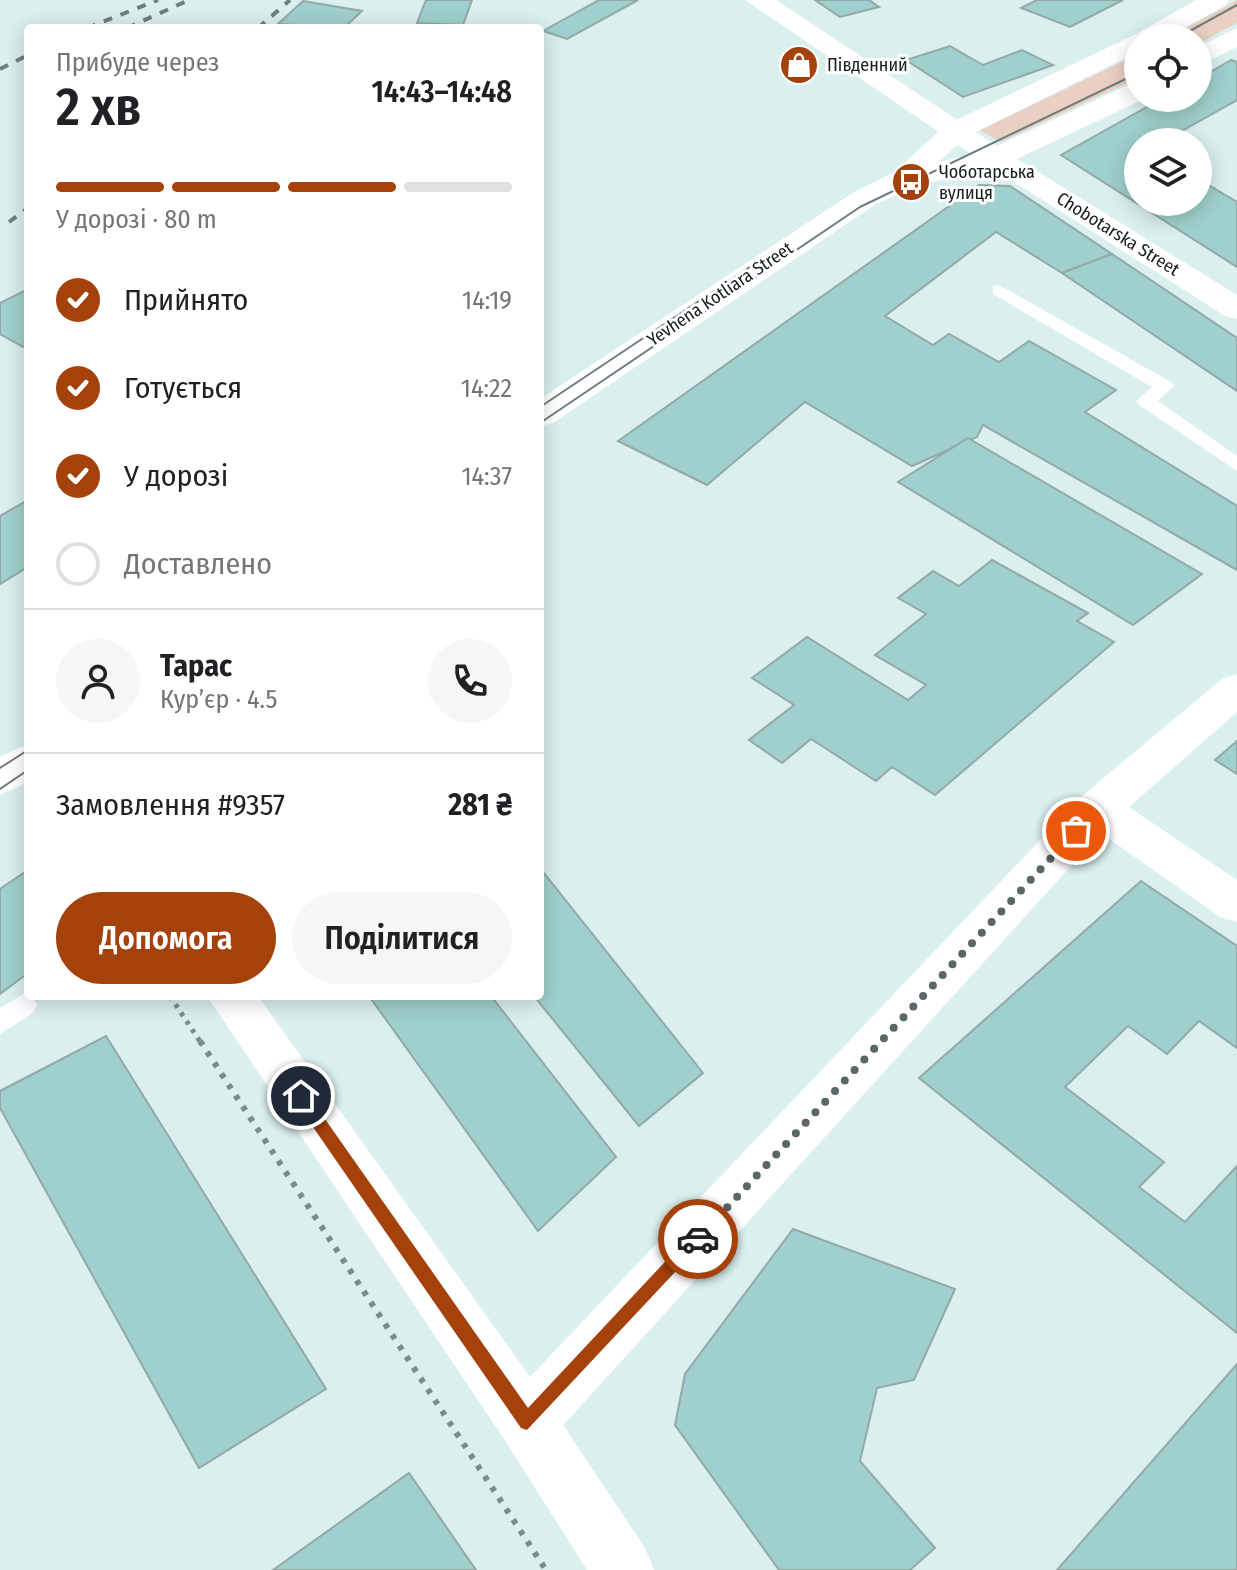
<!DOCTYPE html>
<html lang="uk">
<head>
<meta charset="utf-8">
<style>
  :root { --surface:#fff; --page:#f6f6f6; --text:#202124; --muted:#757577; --line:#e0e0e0; --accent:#a5410b }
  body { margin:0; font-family:"Fira Sans Condensed",sans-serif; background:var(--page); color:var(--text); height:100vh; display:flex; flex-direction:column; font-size:30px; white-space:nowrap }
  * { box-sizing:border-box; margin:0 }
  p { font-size:26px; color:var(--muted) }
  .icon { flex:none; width:44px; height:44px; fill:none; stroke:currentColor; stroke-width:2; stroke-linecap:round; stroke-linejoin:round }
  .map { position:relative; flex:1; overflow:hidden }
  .details { position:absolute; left:24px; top:24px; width:520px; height:976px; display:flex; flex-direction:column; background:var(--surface); border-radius:8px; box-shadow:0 4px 20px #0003 }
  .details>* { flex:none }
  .controls { position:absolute; left:1124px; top:24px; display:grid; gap:16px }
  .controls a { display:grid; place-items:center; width:88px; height:88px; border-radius:50%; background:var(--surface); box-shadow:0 4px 20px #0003; font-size:40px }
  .pin { position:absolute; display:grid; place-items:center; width:68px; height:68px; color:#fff; margin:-34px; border:4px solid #fff; border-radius:50%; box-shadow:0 2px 8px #0007 }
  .courier { position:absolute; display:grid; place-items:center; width:80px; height:80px; margin:-40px; border:6px solid #a5410b; border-radius:50%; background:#fff; color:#222; box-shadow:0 2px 10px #0007 }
  .overview em { font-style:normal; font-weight:600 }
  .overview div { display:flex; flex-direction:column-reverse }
  .overview { display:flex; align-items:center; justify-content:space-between; height:136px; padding:0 32px }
  h1 { font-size:52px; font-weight:600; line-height:60px }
  .bar { display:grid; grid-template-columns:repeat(4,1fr); gap:12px 8px; align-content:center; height:96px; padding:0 32px }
  .bar i { height:10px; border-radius:6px; background:var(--line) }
  .bar .current { background:var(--accent) }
  .bar p { grid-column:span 4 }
  .line { display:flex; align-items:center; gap:20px; padding:0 32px; border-top:2px solid var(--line) }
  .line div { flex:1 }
  .round { display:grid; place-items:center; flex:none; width:84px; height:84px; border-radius:42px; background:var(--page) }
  ol { padding:0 32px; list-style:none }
  li { display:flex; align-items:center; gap:24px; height:88px }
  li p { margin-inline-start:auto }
  li .icon { padding:8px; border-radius:50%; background:var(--accent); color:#fff; stroke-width:4 }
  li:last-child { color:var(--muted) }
  li i { width:44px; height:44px; border:4px solid var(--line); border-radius:50% }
  .primary-button { display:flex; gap:16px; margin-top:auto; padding:16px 32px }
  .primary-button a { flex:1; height:92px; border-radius:48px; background:var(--accent); color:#fff; font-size:32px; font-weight:600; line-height:92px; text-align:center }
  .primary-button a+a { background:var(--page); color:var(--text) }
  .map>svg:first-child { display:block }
</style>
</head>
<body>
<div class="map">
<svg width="1237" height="1570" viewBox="0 0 1237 1570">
  <rect width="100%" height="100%" fill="#daf0ee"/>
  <!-- green -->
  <g fill="#eacfc4">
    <path d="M1237 0V23L1198 44V38H1168Z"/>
    <path d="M1138 54V78L1001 142 980 130Z"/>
  </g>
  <!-- building -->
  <g fill="#9fd0cd" stroke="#94a9a7" stroke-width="2">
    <path d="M426 0H472L463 25 417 23Z"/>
    <path d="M599 0H638L567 39 543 31Z"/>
    <path d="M815 0H869L879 7 840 17Z"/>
    <path d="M1037 0H1123L1070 27 1021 8Z"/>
    <path d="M303 1 362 11 344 28 278 24Z"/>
    <path d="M950 46 983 65 1022 50 1053 65 963 97 906 60Z"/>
    <path d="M1231 60 1237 62V100L1162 142H1138V202H1198V179L1237 202V267L1061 155 1163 98H1198V79Z"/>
    <path d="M979 185 1010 186 1112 254 1062 273 996 232 885 316 933 345 949 334 999 362 1029 341 1116 390 1085 412 1237 506V570L983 425 977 437 912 466 805 402 707 485 618 441Z"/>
    <path d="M1112 254 1237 338V391L1062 273Z"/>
    <path d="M28 289V345L23 347 0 334V303Z"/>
    <path d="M968 438 1202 574 1133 625 898 482Z"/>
    <path d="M28 500V567L0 584V516Z"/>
    <path d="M992 560 1088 613 1077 621 1114 642 935 795 892 767 876 781 811 739 782 763 749 740 794 705 752 678 807 637 908 700 926 685 875 655 926 614 898 598 933 571 959 586Z"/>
    <path d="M1237 741V774L1215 760Z"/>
    <path d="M540 868 703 1073 639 1126 534 996H540Z"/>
    <path d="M28 870V973L0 994V889Z"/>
    <path d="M1141 881 1237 946V1048L1199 1021 1167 1054 1128 1026 1065 1087 1164 1162 1139 1187 1185 1222 1237 1166V1333L919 1078Z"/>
    <path d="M369 996H491L616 1157 538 1231Z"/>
    <path d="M106 1036 326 1389 199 1468 0 1108V1091Z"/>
    <path d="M793 1229 955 1289 914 1380 877 1388 860 1461 935 1548 910 1570H779L675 1425 685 1374Z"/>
    <path d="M1237 1364V1570H1057Z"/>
    <path d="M409 1473 476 1570H273Z"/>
  </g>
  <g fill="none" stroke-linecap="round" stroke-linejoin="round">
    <!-- path-far1 -->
    <path stroke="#7c8b8a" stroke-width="5" stroke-dasharray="4 6" stroke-linecap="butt" d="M170 996 201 1043"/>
    <!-- path -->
    <path stroke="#7c8b8a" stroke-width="6" stroke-dasharray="5 8" stroke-linecap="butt" d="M200 1041 546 1570"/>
    <!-- lane -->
    <g fill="#fff" fill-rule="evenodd">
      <path d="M999 285 1171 382 1174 386 1158 401 1237 456V471L1139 405 1136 401 1152 387 993 294V286Z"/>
      <path d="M24 994 33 997 37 1005 33 1013 0 1034V1008Z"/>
    </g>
    <!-- street -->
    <g fill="#fff" fill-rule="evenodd">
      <path d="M745 0H776L1006 152 1237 295V319L1225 316 986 164Z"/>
      <path d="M1237 674V712L1129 807 1237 880V922L1220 917 1101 833 548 1442 527 1451 506 1442 498 1422 506 1402 1082 796 1222 679Z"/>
    </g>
    <!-- secondary -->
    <g fill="#fff" fill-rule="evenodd">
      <path d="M1196 0H1229L1225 6 1165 38H1138V52L966 137 939 162 986 151 1128 85 1138 83V98H1146L1006 164 913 187 876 204 553 423 540 426V399L854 192 893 173 946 125 1134 35Z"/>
      <path d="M1237 28V47L1198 66V47Z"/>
      <path d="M28 744V782L0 795V757Z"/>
      <path d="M207 996H258L548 1402 645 1548 654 1570H587L506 1442Z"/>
    </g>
    <!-- tram -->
    <g stroke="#6f7e7d" stroke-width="2">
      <path d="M1177 38 1237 5"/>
      <path d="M540 407 771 253"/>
      <path d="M540 423 860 207 1138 73"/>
      <path d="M0 768 28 750"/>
      <path d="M0 789 28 770"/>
    </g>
    <!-- rail -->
    <g stroke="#6f7e7d" stroke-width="4" stroke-dasharray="9 9" stroke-linecap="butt">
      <path d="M87 28 158 0"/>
      <path d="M127 28 189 0"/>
      <path d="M258 28 290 0"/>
      <path d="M0 69 28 55"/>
      <path d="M9 222 28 208"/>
    </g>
  </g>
  <!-- route -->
  <path fill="#a5410b" d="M301 1090 306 1092 528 1408 692 1233 698 1231 706 1239 527 1430 521 1428 295 1101 293 1096Z"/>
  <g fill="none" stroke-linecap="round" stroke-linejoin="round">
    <!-- done -->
    <path stroke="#5a6766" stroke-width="8" stroke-dasharray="0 14.4" d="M698 1239 1076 831"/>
  </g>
  <!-- icons -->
  <defs>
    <g id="shop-disc" transform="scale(2)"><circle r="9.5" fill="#a5410b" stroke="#fff"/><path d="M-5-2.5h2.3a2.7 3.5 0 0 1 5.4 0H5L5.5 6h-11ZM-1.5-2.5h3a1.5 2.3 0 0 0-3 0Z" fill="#fff"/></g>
    <g id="bus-disc" transform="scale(2)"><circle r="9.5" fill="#a5410b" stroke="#fff"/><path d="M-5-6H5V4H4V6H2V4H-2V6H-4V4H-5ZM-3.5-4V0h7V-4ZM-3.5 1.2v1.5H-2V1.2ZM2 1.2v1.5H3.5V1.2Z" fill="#fff"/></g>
  </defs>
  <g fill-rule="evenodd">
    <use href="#shop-disc" x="799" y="65"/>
    <use href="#bus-disc" x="911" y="182"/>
  </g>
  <g text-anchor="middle" stroke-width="6" stroke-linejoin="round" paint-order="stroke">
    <!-- far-poi labels -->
    <g font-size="18" fill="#151d1d" stroke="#fff" text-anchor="start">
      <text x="827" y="71">Південний</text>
      <text x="939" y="178">Чоботарська<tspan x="939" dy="21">вулиця</tspan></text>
    </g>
    <!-- far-street labels -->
    <g font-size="18" fill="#151d1d" stroke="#fff">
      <text transform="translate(1118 234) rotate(32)" y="6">Chobotarska Street</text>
      <text transform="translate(720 294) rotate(-34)" y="6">Yevhena Kotliara Street</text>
    </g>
  </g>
</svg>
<div class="controls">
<a><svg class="icon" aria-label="locate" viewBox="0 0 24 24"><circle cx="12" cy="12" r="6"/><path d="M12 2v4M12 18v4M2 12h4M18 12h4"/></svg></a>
<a><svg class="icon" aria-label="layers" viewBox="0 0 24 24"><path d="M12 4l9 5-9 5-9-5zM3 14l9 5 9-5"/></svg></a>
</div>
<div class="pin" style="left:1076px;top:831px;background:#ea580c"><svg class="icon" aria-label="bag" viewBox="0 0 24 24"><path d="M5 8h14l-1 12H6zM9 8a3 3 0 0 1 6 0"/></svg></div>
<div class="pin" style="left:301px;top:1096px;background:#1f2937"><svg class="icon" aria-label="home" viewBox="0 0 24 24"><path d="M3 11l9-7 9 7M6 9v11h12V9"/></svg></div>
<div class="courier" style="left:698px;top:1239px"><svg class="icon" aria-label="car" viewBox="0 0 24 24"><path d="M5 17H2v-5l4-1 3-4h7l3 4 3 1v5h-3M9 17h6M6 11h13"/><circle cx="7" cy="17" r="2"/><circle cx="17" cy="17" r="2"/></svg></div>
<section class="details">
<div class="overview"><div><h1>2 хв</h1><p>Прибуде через</p></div><em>14:43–14:48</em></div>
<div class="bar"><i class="current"></i><i class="current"></i><i class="current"></i><i></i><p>У дорозі · 80 m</p></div>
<ol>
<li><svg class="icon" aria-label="check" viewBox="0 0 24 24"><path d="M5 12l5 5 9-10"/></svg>Прийнято<p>14:19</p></li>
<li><svg class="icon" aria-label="check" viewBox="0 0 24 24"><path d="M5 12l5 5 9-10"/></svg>Готується<p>14:22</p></li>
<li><svg class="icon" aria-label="check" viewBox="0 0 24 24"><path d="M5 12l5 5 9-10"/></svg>У дорозі<p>14:37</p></li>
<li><i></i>Доставлено</li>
</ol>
<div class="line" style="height:144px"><a class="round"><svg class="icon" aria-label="person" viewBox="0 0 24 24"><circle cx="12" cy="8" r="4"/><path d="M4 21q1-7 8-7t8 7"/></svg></a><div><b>Тарас</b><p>Кур’єр · 4.5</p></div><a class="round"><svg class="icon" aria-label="phone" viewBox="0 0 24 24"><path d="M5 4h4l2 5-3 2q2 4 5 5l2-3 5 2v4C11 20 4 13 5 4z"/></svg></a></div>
<div class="line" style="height:104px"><div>Замовлення #9357</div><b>281 ₴</b></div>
<div class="primary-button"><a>Допомога</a><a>Поділитися</a></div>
</section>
</div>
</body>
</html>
